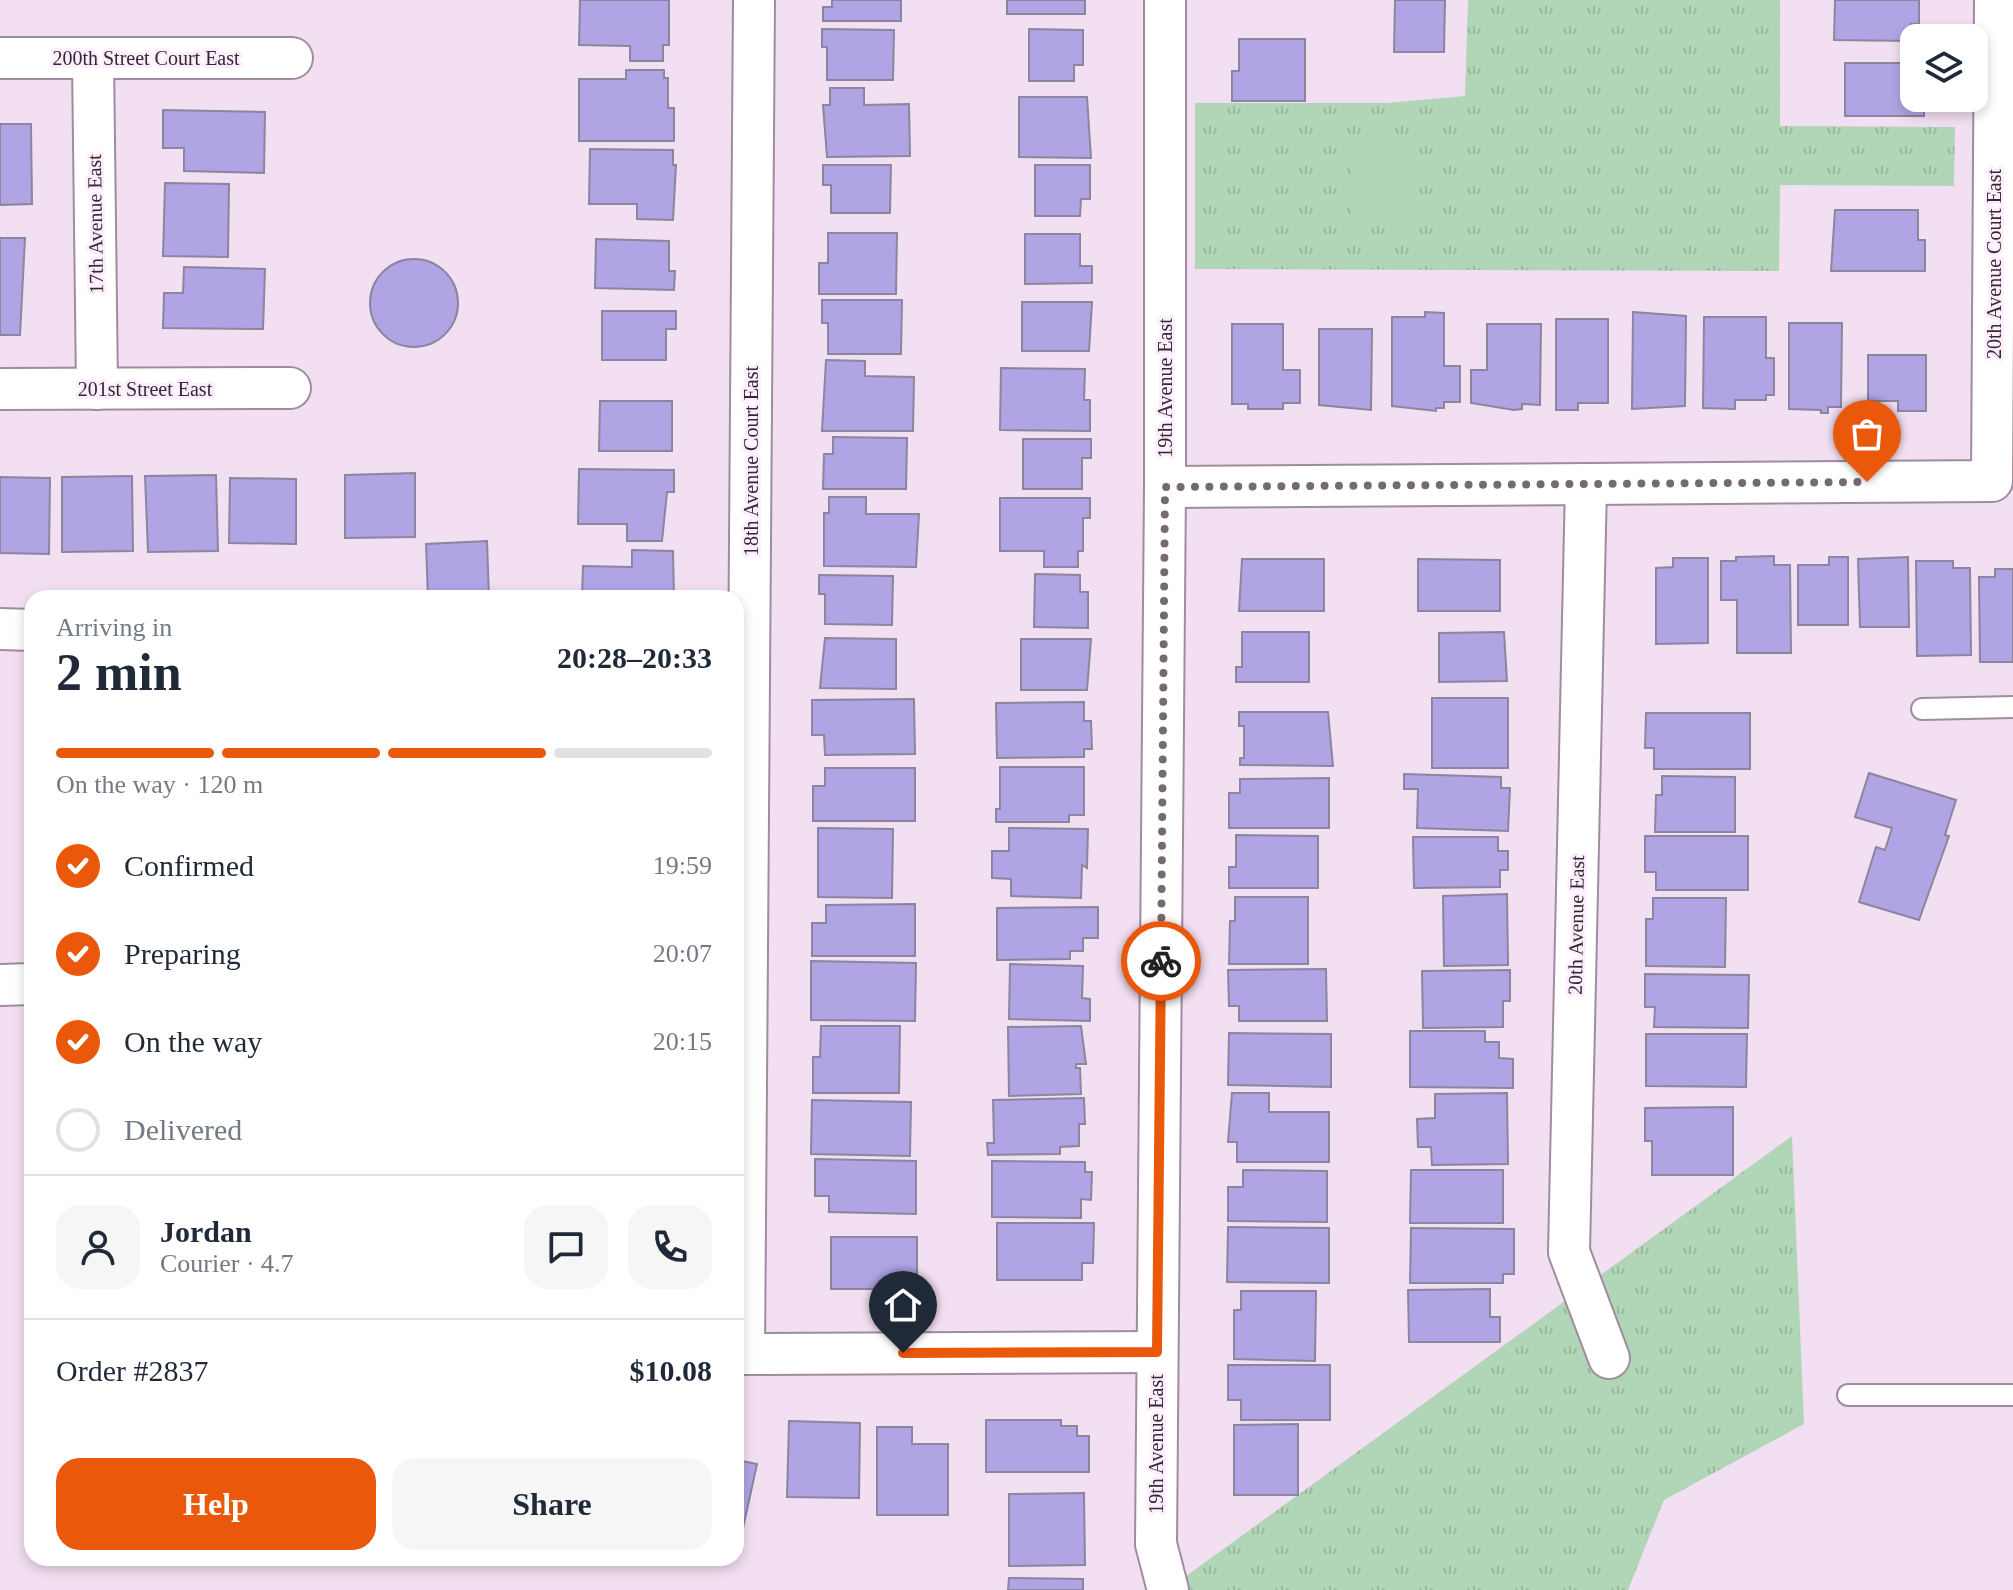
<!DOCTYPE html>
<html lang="en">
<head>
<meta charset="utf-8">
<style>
  :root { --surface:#fff; --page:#f6f6f7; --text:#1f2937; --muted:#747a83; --line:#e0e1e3; --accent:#ea580c }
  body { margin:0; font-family:"Times New Roman",serif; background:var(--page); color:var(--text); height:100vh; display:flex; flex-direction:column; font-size:30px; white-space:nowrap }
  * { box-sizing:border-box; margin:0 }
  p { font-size:26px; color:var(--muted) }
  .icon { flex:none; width:44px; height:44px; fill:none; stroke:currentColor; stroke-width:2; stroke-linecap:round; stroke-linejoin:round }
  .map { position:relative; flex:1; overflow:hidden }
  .drawer { position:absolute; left:24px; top:590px; width:720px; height:976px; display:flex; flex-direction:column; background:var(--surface); border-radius:24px; box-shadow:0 4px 12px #0003 }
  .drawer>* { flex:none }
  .buttons { position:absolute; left:1900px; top:24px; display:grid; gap:16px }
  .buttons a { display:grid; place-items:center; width:88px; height:88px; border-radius:16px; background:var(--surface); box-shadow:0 4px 12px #0003; font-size:40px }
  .pin { position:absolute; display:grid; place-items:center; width:68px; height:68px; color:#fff; margin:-82px -34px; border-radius:50% 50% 50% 0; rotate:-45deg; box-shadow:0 0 8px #0007 }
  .pin .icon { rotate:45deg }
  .courier { position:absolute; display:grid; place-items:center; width:80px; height:80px; margin:-40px; border:6px solid #ea580c; border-radius:50%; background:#fff; color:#222; box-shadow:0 2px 10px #0007 }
  .overview em { font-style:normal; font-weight:600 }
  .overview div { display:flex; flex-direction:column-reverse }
  .overview { display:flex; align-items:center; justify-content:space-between; height:136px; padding:0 32px }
  h1 { font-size:52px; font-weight:600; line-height:60px }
  .bar { display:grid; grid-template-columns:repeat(4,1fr); gap:12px 8px; align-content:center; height:96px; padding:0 32px }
  .bar i { height:10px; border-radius:6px; background:var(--line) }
  .bar .active { background:var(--accent) }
  .bar p { grid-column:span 4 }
  .line { display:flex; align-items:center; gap:20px; padding:0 32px; border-top:2px solid var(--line) }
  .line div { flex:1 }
  .round { display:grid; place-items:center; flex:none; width:84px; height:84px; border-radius:24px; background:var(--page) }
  ol { padding:0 32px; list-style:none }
  li { display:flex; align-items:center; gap:24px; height:88px }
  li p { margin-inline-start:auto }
  li .icon { padding:8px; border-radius:50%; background:var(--accent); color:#fff; stroke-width:4 }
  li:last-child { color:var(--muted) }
  li i { width:44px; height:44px; border:4px solid var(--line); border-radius:50% }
  .cta { display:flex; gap:16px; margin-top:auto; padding:16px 32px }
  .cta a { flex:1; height:92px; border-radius:24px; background:var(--accent); color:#fff; font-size:32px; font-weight:600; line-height:92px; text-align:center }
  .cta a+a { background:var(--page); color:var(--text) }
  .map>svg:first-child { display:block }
</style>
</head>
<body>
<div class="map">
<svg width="2013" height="1590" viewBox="0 0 2013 1590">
  <defs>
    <pattern id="grass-tufts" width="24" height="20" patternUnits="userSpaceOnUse" patternTransform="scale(2)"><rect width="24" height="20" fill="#b1d5b7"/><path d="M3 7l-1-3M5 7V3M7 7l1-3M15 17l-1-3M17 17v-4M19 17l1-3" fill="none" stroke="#99b79e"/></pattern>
  </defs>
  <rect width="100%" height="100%" fill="#f3dff2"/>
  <!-- grass -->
  <g fill="url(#grass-tufts)">
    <path d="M1468 0H1780V126L1955 127 1954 186 1780 185 1779 271 1195 269V103H1387L1465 96Z"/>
    <path d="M1792 1136 1804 1424 1664 1500 1628 1590H1167Z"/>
  </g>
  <!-- pitch -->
  <path fill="#b1d5b7" d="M1408 141 1409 218 1351 219 1350 142Z"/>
  <!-- building -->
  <g fill="#b0a4e5" stroke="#89869d" stroke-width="2">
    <path d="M580 0H669V45H663V61H630V46L579 45Z"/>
    <path d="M832 0H901V21H823V7H832Z"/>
    <rect x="1007" y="0" width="78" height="14"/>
    <path d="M1395 0H1445L1444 52H1394Z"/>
    <path d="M1835 0H1919V24H1911V41L1834 40Z"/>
    <path d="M822 29 894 30 893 80H827V47H822Z"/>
    <path d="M1029 29 1083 30V65H1074V81H1029Z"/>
    <path d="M1239 39H1305V101H1232V71H1239Z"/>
    <path d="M1845 63H1914V98H1924V116H1845Z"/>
    <path d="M626 70H664V78H668V108H674V141H579V79H626Z"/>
    <path d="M830 88H864V105L909 104 910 156 827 157 823 105H830Z"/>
    <path d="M1019 97H1087L1091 158 1019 157Z"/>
    <path d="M163 110 265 112 264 173 184 171V148H163Z"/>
    <path d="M0 124H31L32 204 0 205Z"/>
    <path d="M590 149 673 150V165H676L673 220 637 219V204H589Z"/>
    <path d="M823 165H891L890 213H831V185H823Z"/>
    <path d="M1035 165H1090V199H1081L1080 216H1035Z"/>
    <path d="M165 183 229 184 228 257 163 256Z"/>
    <path d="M1835 210H1918V240H1925V271H1831Z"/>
    <path d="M828 233H897L896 294H819V263H828Z"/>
    <path d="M1025 234H1080V266H1092V283L1025 284Z"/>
    <path d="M0 238H25L20 335H0Z"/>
    <path d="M596 239 669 241V271H675L674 290 595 288Z"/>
    <circle cx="414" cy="303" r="44"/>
    <path d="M184 267 265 269 263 329 163 328 164 293H183Z"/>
    <path d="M822 300H902L901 354H828V323H822Z"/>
    <path d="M1022 302H1092L1089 351H1022Z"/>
    <path d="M602 311H676V329H666V360H602Z"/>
    <path d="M1425 312 1444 313V366H1460V402H1444V408H1436V411L1392 406V317H1425Z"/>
    <path d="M1633 312 1686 316 1685 406 1632 409Z"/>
    <path d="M1704 317H1766V358H1774V395H1766V400H1735V409L1703 408Z"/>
    <path d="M1556 319H1608V403H1578V410H1556Z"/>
    <path d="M1789 323H1842L1841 407H1828V413H1821V410L1789 409Z"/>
    <path d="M1232 324H1283V370H1300V403H1283V409H1248V404H1232Z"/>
    <path d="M1487 324H1541L1540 405 1522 404V409L1514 410 1471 403V370H1487Z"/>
    <path d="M1319 329H1372L1371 410 1319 405Z"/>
    <path d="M1868 355H1926V411H1898V401H1868Z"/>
    <path d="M826 360 865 361V376L914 377 913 431H822Z"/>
    <path d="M1001 368 1085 369 1084 400H1090V431L1000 430Z"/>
    <path d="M600 401H672V451H599Z"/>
    <path d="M833 437 907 438 906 489H823L824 454H833Z"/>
    <path d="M1023 439H1091V458H1082V489H1023Z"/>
    <path d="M579 469 674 470V492H667L662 541H627V524H578Z"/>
    <path d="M415 473V537L345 538V475Z"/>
    <path d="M216 475 218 551 148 552 145 476Z"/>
    <path d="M132 476 133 551 62 552V477Z"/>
    <path d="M0 477 50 478 49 554 0 553Z"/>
    <path d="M230 478 296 479V544L229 543Z"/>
    <path d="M829 497H866V514H919L916 567 824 566V513H829Z"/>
    <path d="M1000 498H1090V518H1083V551H1078V567H1044V551H1000Z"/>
    <path d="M487 541 489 598H428L426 544Z"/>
    <path d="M632 550 673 551 674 598H582L583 566 632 567Z"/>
    <path d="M1774 556V565H1790L1791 653H1737V600H1721V561H1736V557Z"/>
    <path d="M1829 557H1848V625H1798V565H1829Z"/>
    <path d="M1908 557 1909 627H1860L1858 559Z"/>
    <path d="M1673 558H1708V643L1656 644V568L1673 567Z"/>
    <path d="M1242 559H1324V611H1239Z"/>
    <path d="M1418 559 1500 560V611H1418Z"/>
    <path d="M1916 561H1953V568H1970L1971 655 1917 656Z"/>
    <path d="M1995 569H2013V662H1980L1979 577H1995Z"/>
    <path d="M1035 574 1080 575V592H1088V628L1034 627Z"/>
    <path d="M819 575 893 576 892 625 825 624V594H819Z"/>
    <path d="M1242 632H1309V682H1236V667H1242Z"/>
    <path d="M1504 632 1507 681 1439 682V633Z"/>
    <path d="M825 638 896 639V689L820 688Z"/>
    <path d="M1021 639H1091L1087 690H1021Z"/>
    <rect x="1432" y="698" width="76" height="70"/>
    <path d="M914 699 915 754 825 755 824 735H812V700Z"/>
    <path d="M1084 702V721H1091L1092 749H1084V757L997 758 996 703Z"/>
    <path d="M1239 712H1328L1333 766 1240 765V758H1244V726H1239Z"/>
    <path d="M1646 713H1750V769H1654V748H1645Z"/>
    <path d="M1000 767H1084V815H1069V822H996V809H1000Z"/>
    <path d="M825 768H915V821H813V786H825Z"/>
    <path d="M1869 773 1956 800 1945 835 1949 836 1919 920 1859 902 1876 847 1885 850 1892 828 1855 817Z"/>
    <path d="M1404 774 1501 777V788H1510L1508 831 1417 828 1418 789H1404Z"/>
    <path d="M1662 776 1735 777V832H1655L1656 795H1662Z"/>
    <path d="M1329 778V828H1229V793H1240V779Z"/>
    <path d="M818 828 893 829 892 898 818 897Z"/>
    <path d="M1009 828 1088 829 1087 868 1082 865 1081 898 1011 896V879L992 878V851H1009Z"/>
    <path d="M1236 835 1318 836V888H1229V867H1236Z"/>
    <path d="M1645 836H1748V890H1656V872H1645Z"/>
    <path d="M1413 837H1498V851H1508V870H1500V887L1414 888Z"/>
    <path d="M1507 894 1508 965 1444 966 1443 896Z"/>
    <path d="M1235 897H1308V964H1229L1230 921H1235Z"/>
    <path d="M1653 898H1726L1725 967 1646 966V919H1653Z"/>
    <path d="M915 904V956H812V923H826V905Z"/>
    <path d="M1098 907V938H1083V951H1070V959L997 960V908Z"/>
    <path d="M811 961 916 963 915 1021 811 1020Z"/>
    <path d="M1010 964 1083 966 1082 998 1090 999V1021L1009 1019Z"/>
    <path d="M1326 969 1327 1021H1239V1006H1229L1228 970Z"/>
    <path d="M1510 970V1001H1503V1027L1423 1028 1422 971Z"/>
    <path d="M1645 974 1749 975 1748 1028 1654 1027 1655 1007H1645Z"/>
    <path d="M821 1026H900L899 1093H813V1057H820Z"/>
    <path d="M1081 1026 1086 1064H1076V1068H1080L1081 1094 1009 1096 1008 1027Z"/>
    <path d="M1410 1031H1485V1042H1499V1058L1513 1059V1088L1410 1087Z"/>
    <path d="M1229 1033 1331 1034V1087L1228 1085Z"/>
    <path d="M1646 1034H1747L1746 1087 1646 1086Z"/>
    <path d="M1232 1093H1269V1112H1329V1162H1237V1142H1228Z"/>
    <path d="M1507 1093 1508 1164 1432 1165 1431 1147H1418L1417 1119 1435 1118V1094Z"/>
    <path d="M1084 1098 1085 1124H1079V1146L1060 1147V1154L988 1155 987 1143H994L993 1100Z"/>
    <path d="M812 1100 911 1102 910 1156 811 1154Z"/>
    <path d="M1733 1107V1175H1652V1141H1645V1108Z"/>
    <path d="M815 1159 916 1161V1214L829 1212V1196H815Z"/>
    <path d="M992 1161 1085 1162V1172H1092L1091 1200 1081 1199V1218L992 1217Z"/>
    <path d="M1243 1170 1327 1171V1222L1228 1221V1187H1243Z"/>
    <path d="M1411 1170H1503V1223H1410Z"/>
    <path d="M997 1223H1094L1093 1263H1082V1280H997Z"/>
    <path d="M1228 1227 1329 1228V1283L1227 1282Z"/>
    <path d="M1411 1228 1514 1229V1274H1503V1283H1410Z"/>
    <rect x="831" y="1237" width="86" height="52"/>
    <path d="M1490 1289V1317H1500V1342H1409L1408 1290Z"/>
    <path d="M1241 1291H1316L1315 1361 1234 1359V1310H1241Z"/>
    <path d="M1228 1365H1330V1420H1241V1400H1228Z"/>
    <path d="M986 1420H1061V1426H1077V1436H1089V1472H986Z"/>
    <path d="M789 1421 860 1423 859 1498 787 1497Z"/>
    <path d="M1298 1424V1495H1234V1425Z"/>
    <path d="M877 1427H912V1444H948V1515H877Z"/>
    <path d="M736 1447 740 1448 737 1460 757 1464 738 1551Z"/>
    <path d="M1084 1493 1085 1565 1009 1566V1494Z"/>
    <path d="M1009 1578 1083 1579V1590H1008Z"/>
  </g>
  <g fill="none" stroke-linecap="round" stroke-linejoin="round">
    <!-- service casing -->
    <g stroke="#9f8c9e" stroke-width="24">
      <g id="service">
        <path d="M1922 709 2013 707"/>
        <path d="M1848 1395H2013"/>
      </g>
    </g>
    <!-- minor casing -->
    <g stroke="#9f8c9e" stroke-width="44">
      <g id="minor">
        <path d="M754 0 744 1354 1157 1352"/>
        <path d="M1165 0V487L1156 1544 1168 1590"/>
        <path d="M0 58H292"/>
        <path d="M93 59 97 389"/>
        <path d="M0 389 290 388"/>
        <path d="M1586 484 1569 1252 1609 1358"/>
        <path d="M1165 487 1992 481 1995 0"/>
        <path d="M0 629 32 630"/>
        <path d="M0 985 32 984"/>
      </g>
    </g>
    <!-- service -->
    <use href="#service" stroke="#fff" stroke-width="20"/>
    <!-- minor -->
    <use href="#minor" stroke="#fff" stroke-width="40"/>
  </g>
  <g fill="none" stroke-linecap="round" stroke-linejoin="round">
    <!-- done -->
    <path stroke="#756975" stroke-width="8" stroke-dasharray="0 14.4" d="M1161 961 1165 487 1867 482"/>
    <!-- route -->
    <path stroke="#ea580c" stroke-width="10" d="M903 1353 1157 1352 1161 961"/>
  </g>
  <g text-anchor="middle" stroke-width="6" stroke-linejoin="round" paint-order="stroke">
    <!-- street labels -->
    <g font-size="20" fill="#312a31" stroke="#feedfd">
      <text x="146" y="65">200th Street Court East</text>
      <text transform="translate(95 224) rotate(-91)" y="7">17th Avenue East</text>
      <text transform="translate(1994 264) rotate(-90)" y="7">20th Avenue Court East</text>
      <text transform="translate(1165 388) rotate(-90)" y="7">19th Avenue East</text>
      <text x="145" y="396">201st Street East</text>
      <text transform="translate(751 461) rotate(-90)" y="7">18th Avenue Court East</text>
      <text transform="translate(1576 925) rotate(-89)" y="7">20th Avenue East</text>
      <text transform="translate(1156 1444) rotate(-90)" y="7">19th Avenue East</text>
    </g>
  </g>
</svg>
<div class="buttons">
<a><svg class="icon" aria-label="layers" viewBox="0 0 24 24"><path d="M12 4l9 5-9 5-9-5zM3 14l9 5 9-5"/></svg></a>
</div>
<div class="pin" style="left:1867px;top:482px;background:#ea580c"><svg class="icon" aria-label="bag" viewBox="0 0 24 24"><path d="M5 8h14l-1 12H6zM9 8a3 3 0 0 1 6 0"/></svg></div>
<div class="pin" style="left:903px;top:1353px;background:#1f2937"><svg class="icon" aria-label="home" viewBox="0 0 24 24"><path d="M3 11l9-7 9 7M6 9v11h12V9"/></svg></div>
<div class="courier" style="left:1161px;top:961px"><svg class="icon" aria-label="bike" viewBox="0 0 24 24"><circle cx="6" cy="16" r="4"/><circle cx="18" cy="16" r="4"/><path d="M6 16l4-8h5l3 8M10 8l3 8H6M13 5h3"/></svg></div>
<section class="drawer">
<div class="overview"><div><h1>2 min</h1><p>Arriving in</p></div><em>20:28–20:33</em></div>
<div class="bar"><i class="active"></i><i class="active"></i><i class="active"></i><i></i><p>On the way · 120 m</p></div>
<ol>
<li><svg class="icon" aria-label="check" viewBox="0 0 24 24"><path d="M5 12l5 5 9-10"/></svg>Confirmed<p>19:59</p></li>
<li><svg class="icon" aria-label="check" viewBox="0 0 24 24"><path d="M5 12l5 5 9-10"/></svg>Preparing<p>20:07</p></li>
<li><svg class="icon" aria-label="check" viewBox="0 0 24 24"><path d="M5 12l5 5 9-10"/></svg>On the way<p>20:15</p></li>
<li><i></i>Delivered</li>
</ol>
<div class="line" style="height:144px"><a class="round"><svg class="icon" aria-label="person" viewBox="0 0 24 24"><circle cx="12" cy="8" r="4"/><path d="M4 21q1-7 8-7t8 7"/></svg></a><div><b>Jordan</b><p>Courier · 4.7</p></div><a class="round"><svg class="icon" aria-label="chat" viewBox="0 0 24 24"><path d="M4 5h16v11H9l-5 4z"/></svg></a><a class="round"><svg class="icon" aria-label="phone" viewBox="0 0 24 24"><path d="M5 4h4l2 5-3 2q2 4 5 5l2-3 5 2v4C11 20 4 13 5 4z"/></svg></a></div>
<div class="line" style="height:104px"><div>Order #2837</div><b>$10.08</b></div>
<div class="cta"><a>Help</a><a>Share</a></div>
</section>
</div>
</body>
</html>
